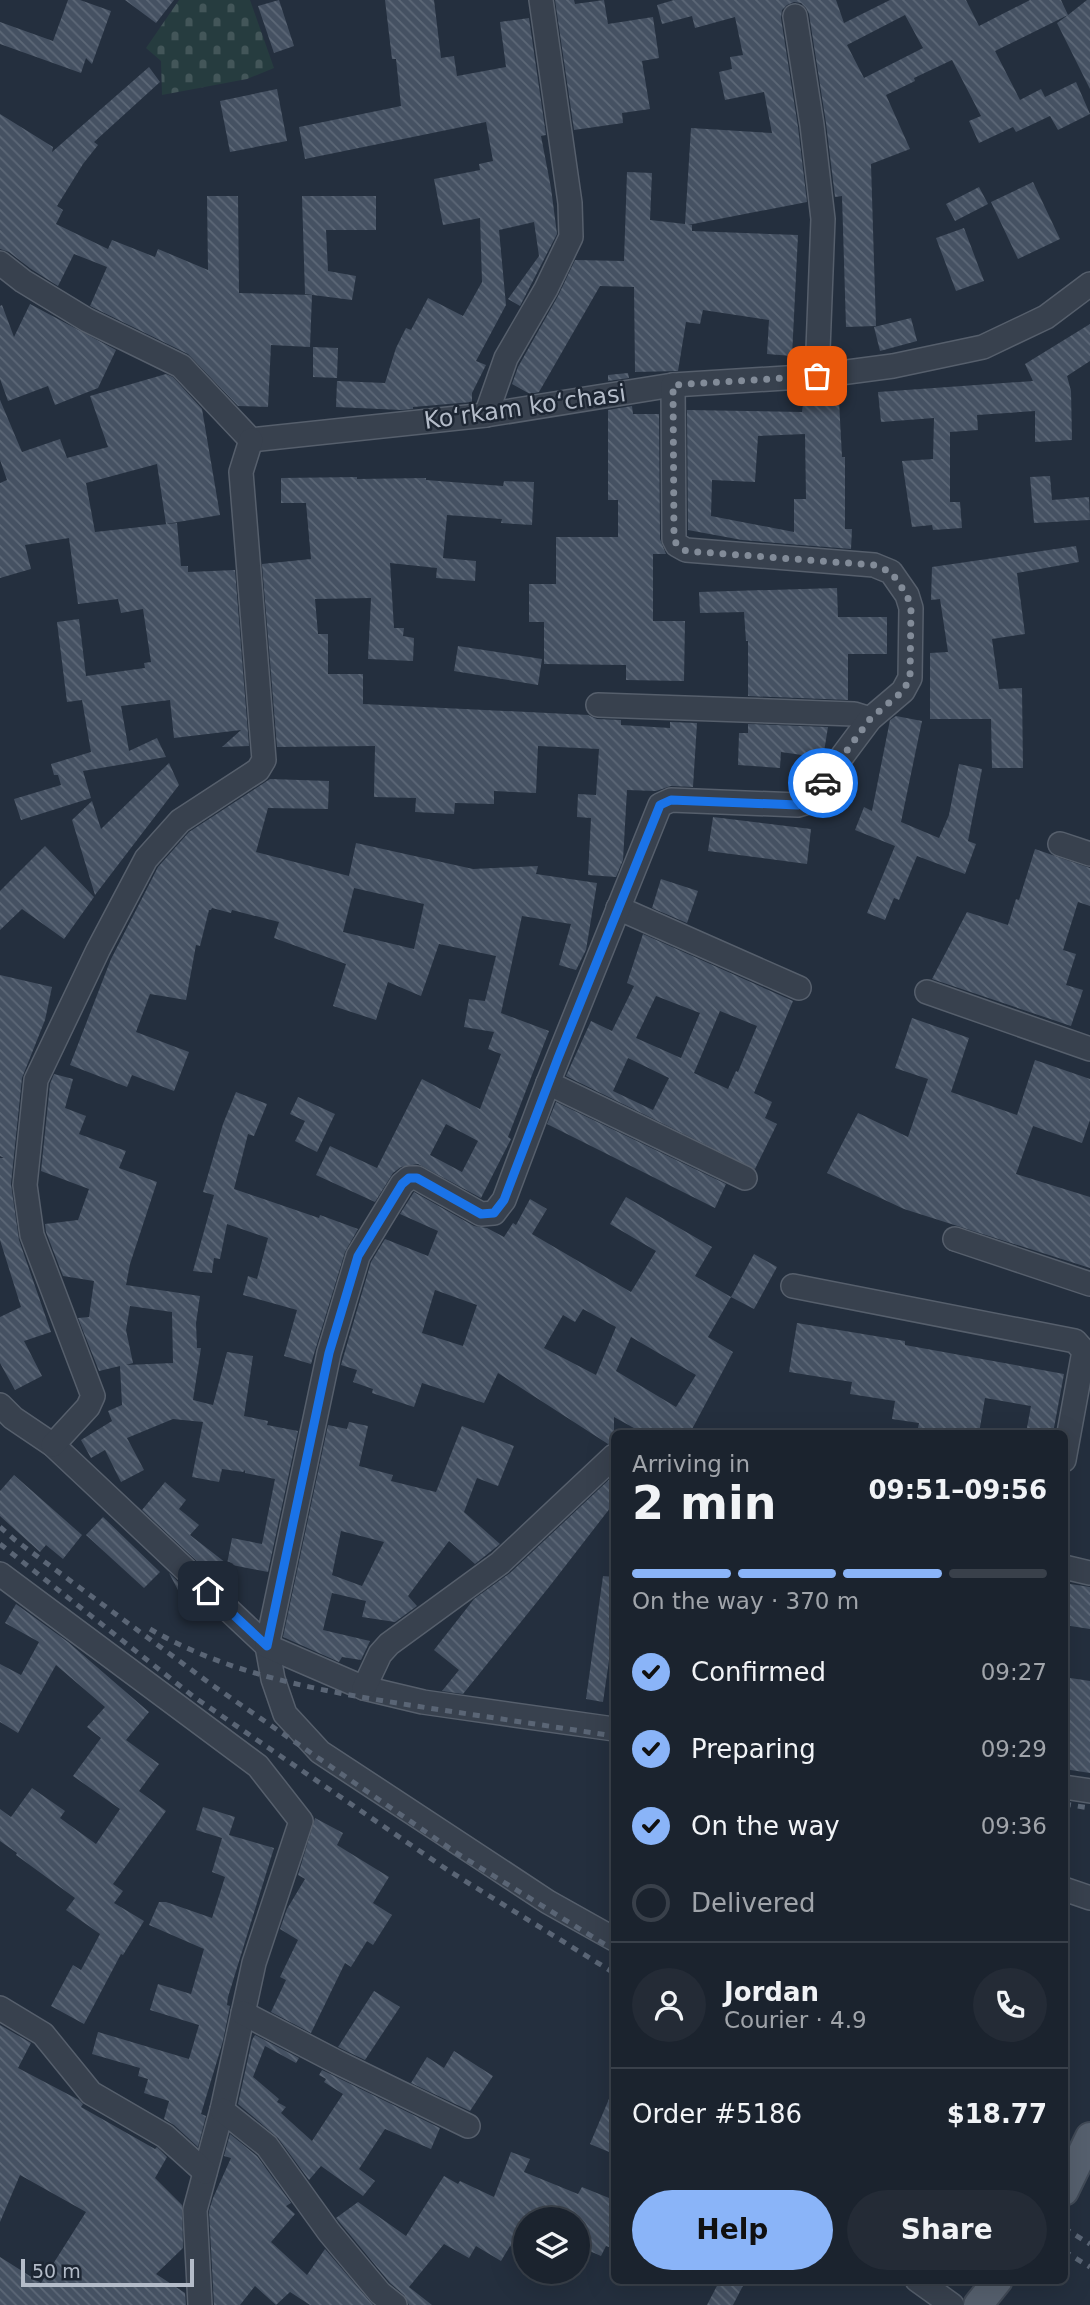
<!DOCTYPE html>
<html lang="en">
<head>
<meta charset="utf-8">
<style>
  :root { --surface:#1b232e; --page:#242b36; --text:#f1f3f6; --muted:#a0a4aa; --line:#39404a; --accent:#8ab4f8 }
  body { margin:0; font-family:"DejaVu Sans",sans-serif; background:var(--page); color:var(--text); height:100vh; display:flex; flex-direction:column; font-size:26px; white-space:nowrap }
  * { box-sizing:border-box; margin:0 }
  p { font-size:23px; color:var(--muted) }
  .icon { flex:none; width:38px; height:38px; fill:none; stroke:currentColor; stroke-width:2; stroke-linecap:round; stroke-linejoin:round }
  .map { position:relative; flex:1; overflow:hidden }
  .drawer { position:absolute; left:611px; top:1430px; width:457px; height:854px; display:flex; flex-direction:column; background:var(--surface); border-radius:10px; box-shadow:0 7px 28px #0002,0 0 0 2px var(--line) }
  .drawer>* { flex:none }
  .controls { position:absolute; left:513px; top:2207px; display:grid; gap:14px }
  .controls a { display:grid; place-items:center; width:77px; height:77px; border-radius:50%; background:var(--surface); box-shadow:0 7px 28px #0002,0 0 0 2px var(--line); font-size:35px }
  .scale { position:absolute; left:21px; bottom:18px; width:173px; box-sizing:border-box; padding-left:7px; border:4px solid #b4bcc9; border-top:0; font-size:19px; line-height:24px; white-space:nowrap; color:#b4bcc9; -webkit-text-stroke:5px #1d2633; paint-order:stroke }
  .pin { position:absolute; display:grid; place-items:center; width:60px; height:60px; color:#fff; margin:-30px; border-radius:14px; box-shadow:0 4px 10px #0006 }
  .courier { position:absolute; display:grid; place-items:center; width:70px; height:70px; margin:-35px; border:5px solid #1a73e8; border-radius:50%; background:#fff; color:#222; box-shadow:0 2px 9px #0007 }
  .overview em { font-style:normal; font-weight:700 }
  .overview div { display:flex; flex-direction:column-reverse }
  .overview { display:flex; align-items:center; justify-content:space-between; height:119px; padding:0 21px }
  h1 { font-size:46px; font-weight:700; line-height:52px }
  .bar { display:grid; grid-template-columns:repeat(4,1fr); gap:10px 7px; align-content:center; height:84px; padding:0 21px }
  .bar i { height:9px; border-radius:5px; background:var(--line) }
  .bar .selected { background:var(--accent) }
  .bar p { grid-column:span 4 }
  .line { display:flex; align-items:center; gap:18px; padding:0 21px; border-top:2px solid var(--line) }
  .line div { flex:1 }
  .round { display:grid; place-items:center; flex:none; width:74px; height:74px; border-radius:37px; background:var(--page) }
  ol { padding:0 21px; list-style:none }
  li { display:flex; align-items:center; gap:21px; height:77px }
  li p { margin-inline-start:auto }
  li .icon { padding:7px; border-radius:50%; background:var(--accent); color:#111; stroke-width:4 }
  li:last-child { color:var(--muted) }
  li i { width:38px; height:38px; border:4px solid var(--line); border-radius:50% }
  .button { display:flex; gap:14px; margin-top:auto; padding:14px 21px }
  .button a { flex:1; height:80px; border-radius:42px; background:var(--accent); color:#111; font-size:28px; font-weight:700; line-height:80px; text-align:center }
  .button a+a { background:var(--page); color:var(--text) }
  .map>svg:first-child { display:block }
</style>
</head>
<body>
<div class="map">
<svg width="1090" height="2305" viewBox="0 0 1090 2305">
  <defs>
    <pattern id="cemetery-stones" width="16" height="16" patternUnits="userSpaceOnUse" patternTransform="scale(1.75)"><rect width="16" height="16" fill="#263c3f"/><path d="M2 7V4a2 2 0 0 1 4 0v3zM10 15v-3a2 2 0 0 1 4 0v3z" fill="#435659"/></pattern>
    <pattern id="building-back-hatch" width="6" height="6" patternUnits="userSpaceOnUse" patternTransform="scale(1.75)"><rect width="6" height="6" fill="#455162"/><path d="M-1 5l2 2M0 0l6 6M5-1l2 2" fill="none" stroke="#5d6877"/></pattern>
  </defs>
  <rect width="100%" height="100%" fill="#242f3e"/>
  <!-- cemetery -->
  <path fill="url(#cemetery-stones)" d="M179 0H250L274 68 247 79 162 95 161 61 146 48Z"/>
  <!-- building -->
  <g fill="url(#building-back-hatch)" fill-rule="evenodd">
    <path d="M68 0H80L111 11 92 64 86 58 81 73 0 44V22L53 41Z"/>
    <path d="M125 0H174L156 23Z"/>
    <path d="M279 0 294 46 274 53 258 6Z"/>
    <path d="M385 0H434L441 58 454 56 457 76 506 67 500 22 529 18 546 135 541 136 551 188 557 234 520 306 508 299 539 256 534 222 499 230 506 305 476 361 486 365 472 393V402L413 407V409L402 410 336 407 337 381 385 383 396 348 406 328 411 330 428 298 463 316 482 282 480 218 443 225 434 179 480 170 479 164 493 161 486 122 305 159 299 127 401 106 396 59H392Z"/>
    <path d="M555 0H574L575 4 604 0 608 24 653 17 659 58 642 61 650 109 622 113 623 123 574 130Z"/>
    <path d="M674 0H836L844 23 890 0H966L979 26 1030 0H1061L1068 15 1087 0H1090V89L1057 23 1068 15 995 51 1020 100 1041 89 1045 97 1076 82 1090 114 1058 130 1050 116 1016 132 1013 127 979 143 969 121 981 116 952 60 914 78 915 81 886 95 910 149 871 164 876 326 846 327 842 196 835 197 826 123 809 14 806 8 801 3 794 2 787 5 782 10 781 18 798 127 807 202 688 225H692V231L798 235 792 356 767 354 769 320 703 310 700 324 686 322 678 371 635 372 634 287 600 286 539 392 530 394 512 384 518 367 558 296 575 260 624 261 627 172 652 173 650 220 685 224 691 128 772 133 764 92 725 100 719 72 732 69 730 57 743 55 735 17 695 28 692 16 662 24 657 5ZM905 15 923 48 864 78 847 45Z"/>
    <path d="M149 67 160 82 94 142 98 145 83 164 57 206 63 210 56 224 108 249 112 240 155 257 158 249 208 270 207 196H238L239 293 312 295 310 347 271 345 268 407 238 406 188 354 90 306 107 267 74 254 58 286 31 269 9 252 0 249V114L53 147 52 152Z"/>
    <path d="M277 89 287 141 230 152 220 101Z"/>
    <path d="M1033 182 1060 239 1018 259 991 202Z"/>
    <path d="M979 187 988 204 955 221 946 204Z"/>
    <path d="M302 196H376V230H326L328 271 356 276 352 300 305 294Z"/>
    <path d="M964 228 984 281 956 291 936 238Z"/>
    <path d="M30 304 116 350 98 388 55 405 48 386 8 401 0 379V306L2 305 14 337Z"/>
    <path d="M911 318 917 341 880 351 874 327Z"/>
    <path d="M1090 324V361L1067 376 1071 391 1072 440 1035 442V411L977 415 978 430 950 432V502H960L962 528 933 530 932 525 912 527 902 461 933 459 934 418 881 422 878 392 1033 381 1025 364Z"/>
    <path d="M313 347 338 348 337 378 313 377Z"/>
    <path d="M628 373 629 378 608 381V375Z"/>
    <path d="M166 374 173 377 202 409 220 515 166 524 157 464 86 483 95 532 177 523 181 566H188V572L235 570 249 746 222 747 241 730 174 738 170 700 121 706 129 751 157 738 166 757 83 771 91 798 21 820 14 799 61 785 58 775H54L51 764 91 752 82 700 67 702 57 622 79 619 86 676 145 668 144 663 151 662 143 609 121 613 118 599 78 604 69 538 25 545 31 569 0 578V483L7 480 0 460V400L22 452 60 439 67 458 108 447 90 396Z"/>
    <path d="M839 401 842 457H845V529H852L851 549 742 540 688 530 687 410 802 412 803 403ZM805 434 806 499H794V532L711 516 712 480 755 482 758 436Z"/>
    <path d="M632 406 633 414H659L660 539 666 554H653V621H685L684 681 626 680V665L544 664V622H529V584H556V537H618V500H608V410Z"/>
    <path d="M1050 476 1052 500 1089 497 1090 520 1034 523 1030 477Z"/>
    <path d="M357 477V479L426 478V480L503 486 504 481 534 482 532 525 501 523 502 519 447 515 443 558 476 561 475 581 436 578 437 568 390 563 394 628H404L403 636 414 638 413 661 368 659 371 598 315 599 318 634H328V674H363V704L588 715 597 719 621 720V725L670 728V722L697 723 693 787 671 786 656 791 627 790 623 860 616 877 588 875 591 818 577 817 578 794 596 795 599 749 538 746 536 793 494 791V804L455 803 454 814 415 812 416 798 374 797 375 746 277 747 262 564 311 559 306 503H281V478Z"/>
    <path d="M1076 546 1079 562 1017 573 1025 634 992 639 999 689 1022 688 1023 768H992L991 719H930V653L948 652 940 599 931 600 932 567Z"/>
    <path d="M837 588 838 617H887V654H848V700L748 696V641H746L744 612 700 613 699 592Z"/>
    <path d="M458 646 542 659 538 685 454 671Z"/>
    <path d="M896 716 922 721 901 822 939 838 949 815 959 764 982 769 968 841 976 844 965 874 917 856 899 900 894 898 885 920 867 913 895 846 855 830 864 807 872 811 890 720Z"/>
    <path d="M748 724 828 727 823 758 781 752 780 768 738 765 739 733H748Z"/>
    <path d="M169 763 179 785 95 895 72 820 92 801 101 829Z"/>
    <path d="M270 779 329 781 328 809 268 808 256 852 349 876 356 843 473 869 538 866 536 874 597 883 586 950 576 970 559 965 571 924 522 916 501 1013 549 1031 508 1137 511 1139 481 1198 418 1164 401 1167 393 1173 375 1202 316 1175 330 1146 377 1168 422 1079 480 1109 501 1054 488 1049 494 1032 464 1027 469 999 485 1001 496 956 439 944 421 996 388 982 376 1020 333 1006 346 964 274 938 279 922 232 910 231 913 212 908 211 910H209L200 946 196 945 186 1000 150 994 136 1032 189 1052 174 1091 132 1075 127 1087 70 1065 111 959 158 867 189 832ZM354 888 424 904 414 949 343 932ZM446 1124 478 1141 462 1172 430 1155Z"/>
    <path d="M713 817 811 829 807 864 708 851Z"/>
    <path d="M45 846 94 897 64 939 22 909 0 930V891Z"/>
    <path d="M1035 849 1090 868V906L1078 902 1063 950 1076 954 1066 985 1083 990 1071 1026 932 979 967 912 1008 925 1016 899 1019 900Z"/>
    <path d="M661 879 698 891 687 923 652 908Z"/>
    <path d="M643 934 793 1001 754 1093 772 1102 765 1118 777 1124 755 1169 566 1076 591 1021 612 1031 634 986 627 983ZM656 996 700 1013 681 1058 636 1038ZM720 1011 757 1026 738 1072 736 1071 728 1089 694 1073ZM628 1058 669 1078 653 1110 613 1091Z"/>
    <path d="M0 975 52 987 45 1020 22 1078 11 1184 19 1240 51 1332 24 1341 42 1376 15 1390 0 1363V1317L21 1307 0 1240V1158H4L0 1156Z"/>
    <path d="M912 1018 969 1038 951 1092 1017 1115 1035 1060 1090 1079V1120L1082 1143 1033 1126 1016 1174 1090 1197V1268L904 1209 827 1173 858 1113 908 1137 928 1079 895 1068Z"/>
    <path d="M54 1074 73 1079 65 1108 86 1116 79 1134 126 1151 119 1168 157 1182 130 1264 126 1285 200 1296 196 1323 197 1348H201L193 1400 213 1405 227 1352 253 1356 244 1416 268 1421 267 1425 298 1431 268 1572 227 1564 232 1538 262 1544 275 1479 245 1473V1470L243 1472 222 1469 219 1482 192 1477 203 1422 173 1419 127 1438 144 1470 121 1482 105 1450 91 1458 81 1440 112 1421 108 1411 122 1405 120 1366 99 1371 78 1318 89 1317 94 1281 63 1276 46 1232 45 1224 78 1220 89 1189 41 1171 50 1084ZM130 1306 172 1312 173 1363 126 1365 133 1363 126 1330Z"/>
    <path d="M236 1092 267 1104 254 1136 248 1134 234 1189 319 1218 320 1215 358 1229 345 1252 311 1364 284 1356 297 1310 243 1295 248 1276 257 1279 268 1238 227 1224 220 1259 214 1258 212 1273 193 1271 214 1195 203 1192 223 1124Z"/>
    <path d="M298 1097 335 1114 317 1152 295 1141 305 1121 290 1114Z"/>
    <path d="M556 1102 726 1184 715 1208 547 1124Z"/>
    <path d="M414 1192 474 1226 487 1228 504 1237 513 1223 516 1225 530 1199 547 1209 532 1234 631 1292 656 1251 610 1224 626 1197 712 1247 695 1276 731 1297 708 1337 733 1352 690 1433H643L614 1417V1442L608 1444 498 1373 484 1403 422 1383 414 1407 372 1393 373 1389 353 1382 357 1370 341 1365 371 1262 385 1239 428 1256 438 1231 400 1214ZM435 1290 477 1305 463 1346 422 1333ZM583 1309 616 1327 596 1375 544 1348 563 1315 575 1322ZM631 1337 696 1375 676 1407 616 1371Z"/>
    <path d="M754 1254 777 1267 754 1309 731 1297Z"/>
    <path d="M797 1323 905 1341V1345L1064 1374 1053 1433H1026L1031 1406 985 1398 979 1433H917L919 1423 892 1419 895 1401 850 1394 852 1382 789 1372Z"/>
    <path d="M349 1422 368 1426 359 1466 393 1475 391 1481 436 1492 462 1426 514 1446 498 1486 477 1478 464 1512 500 1544 475 1564 449 1541 408 1596 417 1606 395 1622 362 1617 366 1601 332 1593 323 1630 370 1641 361 1660 342 1657 339 1662 283 1637 328 1425 347 1429ZM341 1531 384 1542 362 1586 332 1575Z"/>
    <path d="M14 1475 82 1535 63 1559 46 1545 40 1552 0 1516V1491Z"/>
    <path d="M614 1475V1503L549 1587 463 1694 442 1691 459 1670 434 1650 474 1599 510 1573Z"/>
    <path d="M165 1482 186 1500 179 1509 199 1525 190 1535 226 1563 215 1578 142 1510Z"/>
    <path d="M103 1517 160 1572 144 1588 86 1535Z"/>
    <path d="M169 1573 197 1600 189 1611Z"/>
    <path d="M603 1576 614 1577V1640H612L603 1702 586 1699Z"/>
    <path d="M1064 1583 1090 1587V1629L1064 1625Z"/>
    <path d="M16 1604 68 1642 149 1712 126 1740 159 1764 139 1791 166 1811 113 1884 123 1891 114 1903 144 1921 123 1955 121 1954 84 2024 51 2006 73 1965 81 1970 100 1934 66 1910 75 1898 16 1855 17 1853 0 1841V1809L11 1817 32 1788 65 1811 60 1818 96 1844 120 1809 73 1776 101 1738 87 1727 105 1707 56 1665 18 1733 0 1722V1664L21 1675 39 1642 5 1623Z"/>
    <path d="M1064 1677 1090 1681V1773L1064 1769Z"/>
    <path d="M203 1807 235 1817 229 1835 274 1848 228 1997 227 2005 230 2006 223 2041 201 2114 206 2116 198 2147 174 2125 164 2119 169 2101 144 2093 148 2079 138 2076 140 2068 92 2054 98 2032 189 2059 199 2025 150 2010 158 1984 191 1994 204 1949 149 1925 159 1902H166L212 1918 225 1877 212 1872 222 1838 196 1830Z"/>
    <path d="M315 1818 343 1833 337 1845 389 1877 373 1903 392 1915 373 1945 367 1941 351 1967 345 1963 311 2033 271 2012 286 1980 280 1977 298 1940 280 1929 287 1909 305 1879 298 1875Z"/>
    <path d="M374 1991 400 2007 365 2060 338 2047Z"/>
    <path d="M0 2025 31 2043 18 2068 79 2100 83 2104 81 2107 155 2149 157 2147 167 2157 155 2178 182 2205 183 2248 156 2274 185 2293 186 2305H0V2257L41 2283 86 2212 20 2175 0 2222Z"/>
    <path d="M255 2035 299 2058 296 2063 265 2046 253 2077 279 2099 277 2102 286 2107 281 2113 312 2141 343 2094 324 2082 326 2079 319 2075 322 2070 440 2128 431 2149 385 2129 359 2169 375 2181 363 2196 321 2166 309 2180 278 2138 238 2104 252 2040Z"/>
    <path d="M454 2051 493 2076 470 2111 411 2083 427 2057 444 2068Z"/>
    <path d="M614 2087V2154L590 2144Z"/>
    <path d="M230 2134 257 2156 291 2203 286 2206 295 2214 271 2242 307 2275 325 2249 373 2305H310L290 2292 276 2305 255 2286 240 2305H214L209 2211 213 2198 231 2158 224 2156Z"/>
    <path d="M511 2152 530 2159 524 2172 578 2194 582 2187 614 2200V2249L606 2246 601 2256 578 2246V2219H551L533 2212 529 2219H525V2225L512 2247 510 2246 501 2261 476 2246 469 2258 444 2244 409 2287 432 2305H409L404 2295 390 2283 336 2218 358 2202 406 2236 444 2176 458 2184 460 2181 494 2197Z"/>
    <path d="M720 2280H746L733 2305H707Z"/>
  </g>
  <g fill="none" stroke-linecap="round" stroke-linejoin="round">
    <!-- minor casing -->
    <g stroke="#565f6c" stroke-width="26">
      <g id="minor">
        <path d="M795 16 812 125 823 219 817 376"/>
        <path d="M0 263 23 281 87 320 181 366 251 440 486 415 673 385 817 376 893 366 983 347 1046 317 1090 284"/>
        <path d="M486 415 506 358 546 289 571 237 570 203 541 0"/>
        <path d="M598 705 854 714 870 719"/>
        <path d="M1060 844 1090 854"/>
        <path d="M618 908 799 988"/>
        <path d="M927 992 1090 1049"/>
        <path d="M548 1083 745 1178"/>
        <path d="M955 1239 1090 1284"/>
        <path d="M793 1286 1075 1341 1084 1351 1064 1460"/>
        <path d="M0 1405 13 1418 53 1445 267 1646 329 1353 358 1256 402 1184 409 1178H417L481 1214 494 1213 504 1200 548 1083 660 805 671 800 798 805 808 802 870 719 903 691 910 678 911 608 907 595 891 572 874 565 686 550 677 545 674 539 673 385"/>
        <path d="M53 1445 88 1407 93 1396 32 1235 25 1185 36 1080 98 950 146 859 180 821 258 770 264 760 241 472 251 440"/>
        <path d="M1064 1567 1090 1573"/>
        <path d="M0 1574 258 1766 301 1821 254 1963 222 2110 195 2210 200 2305"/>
        <path d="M267 1646 273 1679 285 1714 320 1752 548 1902 614 1939"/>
        <path d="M267 1646 364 1688 423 1702 614 1729"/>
        <path d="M364 1688 380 1654 389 1644 500 1563 614 1456"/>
        <path d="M1064 1787 1090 1791"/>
        <path d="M1064 1889 1090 1898"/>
        <path d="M0 2008 43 2034 91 2093 165 2136 205 2172"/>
        <path d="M243 2013 337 2062 468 2126"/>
        <path d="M222 2110 267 2146 329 2232 380 2293 395 2305"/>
        <path d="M917 2280 952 2305"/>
      </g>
    </g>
    <!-- major casing -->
    <g stroke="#414a57" stroke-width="32">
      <g id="major">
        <path d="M1064 2191 1090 2137"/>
        <path d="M978 2305 998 2280"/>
      </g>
    </g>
    <!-- minor -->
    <use href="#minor" stroke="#38414e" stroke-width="23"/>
    <!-- major -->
    <use href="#major" stroke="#56606e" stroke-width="28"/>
    <!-- rail -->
    <g stroke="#5a6575" stroke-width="5" stroke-dasharray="7 7" stroke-linecap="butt">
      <path d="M0 1527 15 1540 212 1685 458 1854 614 1950"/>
      <path d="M0 1544 194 1697 449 1871 614 1973"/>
      <path d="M150 1629C236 1679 339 1694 435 1709 495 1718 555 1727 614 1736"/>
      <path d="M1064 1804 1090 1808"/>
      <path d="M1064 2228 1090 2244"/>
      <path d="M1064 2251 1090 2267"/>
    </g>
  </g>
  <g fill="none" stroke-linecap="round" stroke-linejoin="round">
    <!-- done -->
    <path stroke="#828b98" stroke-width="7" stroke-dasharray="0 12.6" d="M817 376 673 385 674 539 677 545 686 551 874 565 891 572 907 595 911 608 910 678 903 691 870 719 823 783"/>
    <!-- route -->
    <path stroke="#1a73e8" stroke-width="9" d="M208 1591 267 1646 329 1353 358 1256 402 1184 409 1178H417L481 1214 494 1213 504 1200 558 1058 660 805 671 800 798 805 808 802 823 783"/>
  </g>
  <g text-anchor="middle" stroke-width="5" stroke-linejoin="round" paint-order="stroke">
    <!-- street labels -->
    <g font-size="24" fill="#b4bcc9" stroke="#1d2633">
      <text transform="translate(525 407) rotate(-8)" y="8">Koʻrkam koʻchasi</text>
    </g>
  </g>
</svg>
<div class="controls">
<a><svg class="icon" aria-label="layers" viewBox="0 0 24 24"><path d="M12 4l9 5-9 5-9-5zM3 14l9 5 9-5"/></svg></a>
</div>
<div class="scale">50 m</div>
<div class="pin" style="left:817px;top:376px;background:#ea580c"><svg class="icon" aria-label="bag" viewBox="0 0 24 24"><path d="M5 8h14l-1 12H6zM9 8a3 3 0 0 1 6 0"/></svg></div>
<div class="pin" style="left:208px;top:1591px;background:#1f2937"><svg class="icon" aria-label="home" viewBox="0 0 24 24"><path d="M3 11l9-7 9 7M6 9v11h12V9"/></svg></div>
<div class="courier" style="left:823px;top:783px"><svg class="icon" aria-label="car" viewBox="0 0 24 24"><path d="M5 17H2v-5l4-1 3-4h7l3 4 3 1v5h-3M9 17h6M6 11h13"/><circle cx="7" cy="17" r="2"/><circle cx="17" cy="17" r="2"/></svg></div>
<section class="drawer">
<div class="overview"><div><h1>2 min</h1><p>Arriving in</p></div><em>09:51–09:56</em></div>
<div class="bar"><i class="selected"></i><i class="selected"></i><i class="selected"></i><i></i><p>On the way · 370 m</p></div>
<ol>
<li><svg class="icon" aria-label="check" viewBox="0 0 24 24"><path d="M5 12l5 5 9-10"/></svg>Confirmed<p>09:27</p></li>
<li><svg class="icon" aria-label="check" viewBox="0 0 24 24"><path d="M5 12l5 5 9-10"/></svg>Preparing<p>09:29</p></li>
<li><svg class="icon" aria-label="check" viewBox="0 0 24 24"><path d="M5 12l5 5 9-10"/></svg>On the way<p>09:36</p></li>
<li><i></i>Delivered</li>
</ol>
<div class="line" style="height:126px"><a class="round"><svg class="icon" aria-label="person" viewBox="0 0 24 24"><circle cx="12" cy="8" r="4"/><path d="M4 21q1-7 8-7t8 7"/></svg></a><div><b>Jordan</b><p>Courier · 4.9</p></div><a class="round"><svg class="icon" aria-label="phone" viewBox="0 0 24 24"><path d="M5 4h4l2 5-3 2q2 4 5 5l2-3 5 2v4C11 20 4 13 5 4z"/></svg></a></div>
<div class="line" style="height:91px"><div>Order #5186</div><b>$18.77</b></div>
<div class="button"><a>Help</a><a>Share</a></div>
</section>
</div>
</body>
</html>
